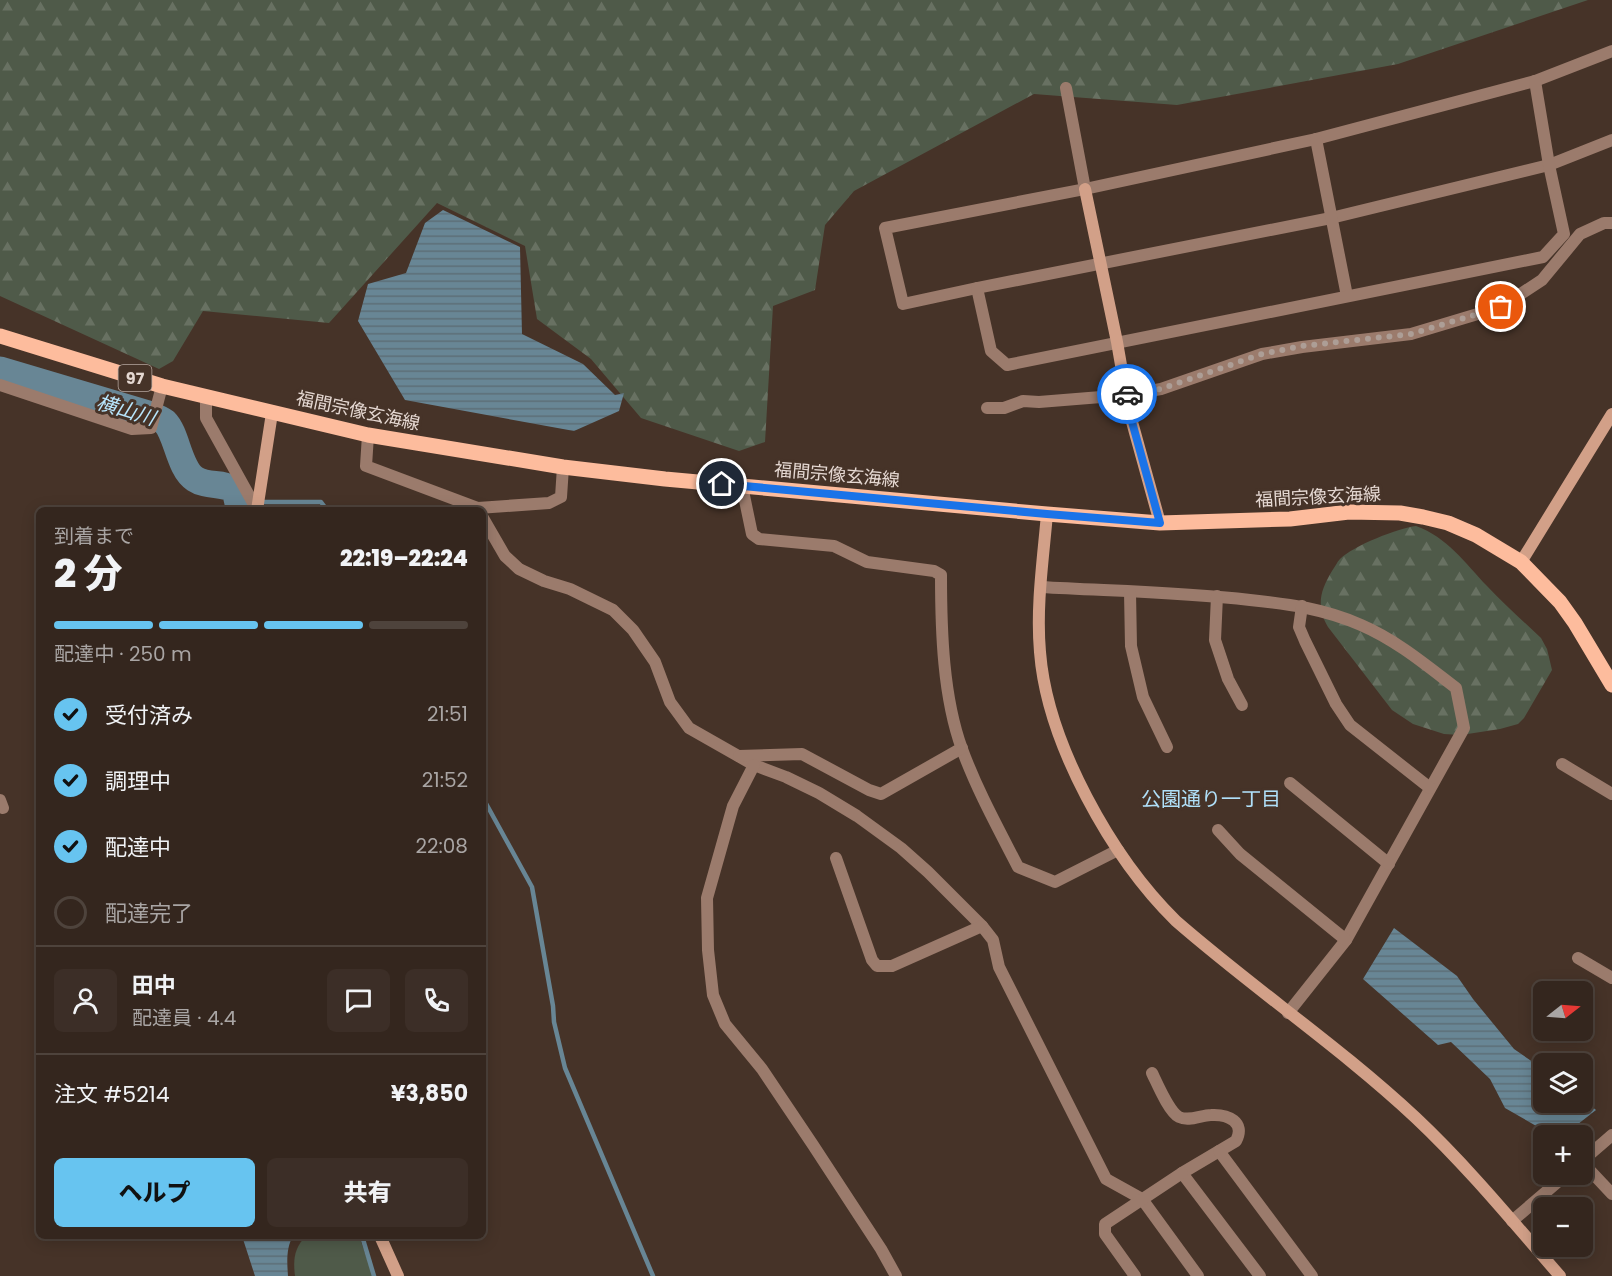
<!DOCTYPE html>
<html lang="ja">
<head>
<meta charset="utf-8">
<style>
  :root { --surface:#34261e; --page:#3c2e27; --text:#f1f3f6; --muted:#a9a5a4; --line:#4e433c; --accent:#67c4f0 }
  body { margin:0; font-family:Poppins,"Noto Sans JP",sans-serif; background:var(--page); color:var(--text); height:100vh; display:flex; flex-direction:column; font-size:22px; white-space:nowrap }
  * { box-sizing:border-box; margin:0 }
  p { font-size:20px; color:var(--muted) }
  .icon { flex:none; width:33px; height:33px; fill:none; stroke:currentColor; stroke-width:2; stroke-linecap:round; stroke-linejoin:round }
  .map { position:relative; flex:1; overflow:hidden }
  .details { position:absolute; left:36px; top:507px; width:450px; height:732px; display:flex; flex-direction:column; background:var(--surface); border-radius:9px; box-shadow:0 3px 15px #0003,0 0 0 2px var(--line) }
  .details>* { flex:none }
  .needle { width:39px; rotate:73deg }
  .tools { position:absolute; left:1533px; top:981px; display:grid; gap:12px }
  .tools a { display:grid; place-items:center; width:60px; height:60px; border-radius:9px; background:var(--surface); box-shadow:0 3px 15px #0003,0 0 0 2px var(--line); font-size:30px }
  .pin { position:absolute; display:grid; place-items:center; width:51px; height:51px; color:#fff; margin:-26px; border:3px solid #fff; border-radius:50%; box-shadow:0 2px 6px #0007 }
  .courier { position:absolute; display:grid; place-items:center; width:60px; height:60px; margin:-30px; border:4px solid #1a73e8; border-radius:50%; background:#fff; color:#222; box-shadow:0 2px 8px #0007 }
  .head em { font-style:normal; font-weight:800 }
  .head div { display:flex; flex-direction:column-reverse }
  .head { display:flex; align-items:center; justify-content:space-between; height:102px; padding:0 18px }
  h1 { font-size:39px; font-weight:800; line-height:45px }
  .bar { display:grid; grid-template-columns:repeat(4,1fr); gap:9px 6px; align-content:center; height:72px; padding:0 18px }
  .bar i { height:8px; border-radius:4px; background:var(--line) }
  .bar .current { background:var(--accent) }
  .bar p { grid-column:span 4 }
  .line { display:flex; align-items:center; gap:15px; padding:0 18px; border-top:2px solid var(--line) }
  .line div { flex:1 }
  .round { display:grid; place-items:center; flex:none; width:63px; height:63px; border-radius:9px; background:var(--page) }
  ol { padding:0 18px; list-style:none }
  li { display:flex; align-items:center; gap:18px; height:66px }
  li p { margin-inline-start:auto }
  li .icon { padding:6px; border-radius:50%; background:var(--accent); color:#111; stroke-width:4 }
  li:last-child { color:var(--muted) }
  li i { width:33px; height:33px; border:3px solid var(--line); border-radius:50% }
  .action { display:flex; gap:12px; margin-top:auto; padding:12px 18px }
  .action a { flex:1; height:69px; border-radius:9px; background:var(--accent); color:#111; font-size:24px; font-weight:800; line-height:69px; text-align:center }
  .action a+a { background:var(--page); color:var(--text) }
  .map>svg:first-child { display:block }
</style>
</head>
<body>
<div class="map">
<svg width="1612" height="1276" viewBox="0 0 1612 1276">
  <defs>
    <pattern id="forest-firs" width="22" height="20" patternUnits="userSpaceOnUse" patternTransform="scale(1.5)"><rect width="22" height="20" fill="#4f5a49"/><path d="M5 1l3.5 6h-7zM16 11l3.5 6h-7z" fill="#687162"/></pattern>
    <pattern id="water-rules" width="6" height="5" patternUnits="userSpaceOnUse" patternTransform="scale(1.5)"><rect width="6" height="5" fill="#688695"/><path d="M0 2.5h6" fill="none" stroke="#5c6e77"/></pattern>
  </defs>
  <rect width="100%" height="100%" fill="#463328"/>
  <!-- green -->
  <path fill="#4f5a49" d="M306 1236H359L373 1276H295C293 1260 294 1248 306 1236Z"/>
  <!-- forest -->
  <g fill="url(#forest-firs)">
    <path d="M0 0H1588L1398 64 1177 105 1034 94 854 191 825 225 815 290 773 306 765 442 739 451 641 418 591 359 537 319 525 246 437 203 329 323 203 311 173 361 159 369 0 296Z"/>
    <path d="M1416 526C1447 537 1465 563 1487 586 1504 604 1523 621 1541 638L1547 649 1552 670 1524 718 1518 724 1500 729 1461 735 1444 734 1413 724 1392 710 1328 627C1316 606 1320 591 1332 571 1335 567 1337 562 1340 559 1353 546 1398 528 1416 526Z"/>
  </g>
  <!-- water -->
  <g fill="url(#water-rules)">
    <path d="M443 210 520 247 522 334 583 364 615 395 624 393 619 411 574 431 405 400 358 321 368 284 406 273 425 223Z"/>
    <path d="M1394 928 1457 976 1473 999 1514 1049 1543 1069 1544 1102H1582L1583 1099 1596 1110 1564 1135H1552L1505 1108 1490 1079 1451 1042 1438 1045 1363 979Z"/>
    <path d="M242 1236H293C286 1248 287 1262 288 1276H255Z"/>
  </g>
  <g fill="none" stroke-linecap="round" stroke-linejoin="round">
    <!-- stream -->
    <g stroke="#688695" stroke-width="4.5">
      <path d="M261 502H321L327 510"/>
      <path d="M239 510 238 503 249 502"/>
      <path d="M483 798 532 887 553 1006 554 1022 565 1068 653 1276"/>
      <path d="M362 1236 374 1276"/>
    </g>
    <!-- river -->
    <path stroke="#688695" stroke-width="27" d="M0 370 148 414C153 416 160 418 165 422 177 434 179 469 195 479 207 487 223 482 235 490L238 503"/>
    <!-- street -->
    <g stroke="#9b7b6c" stroke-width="12">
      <path d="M1612 51 1535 81 1316 139 1085 189 885 228 903 304 977 288 1331 218 1549 165 1612 140"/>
      <path d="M1066 88 1085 189"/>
      <path d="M1316 139 1347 296"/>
      <path d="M977 288 991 351 1007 365 1543 257 1564 234 1549 165 1535 81"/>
      <path d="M0 385 132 429 151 428 162 386"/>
      <path d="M206 397V418L257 510"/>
      <path d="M987 408H1004L1023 401 1039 402 1126 395 1161 389 1262 354 1302 347 1411 334 1501 307 1542 280 1580 234 1604 223H1612"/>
      <path d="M368 435 366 466 478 508 549 503 561 497 563 467"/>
      <path d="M742 486 752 534 759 539 834 546 867 562 934 571 941 575C941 631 943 697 962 749 977 790 998 828 1018 867L1055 882 1118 850"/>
      <path d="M483 518 505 556 519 569 544 581 570 589 613 610 633 630 655 662 670 702 689 728 754 765 786 777 819 793 857 816 901 848 928 872 982 926 993 940 999 967 1106 1179 1142 1199 1198 1276"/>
      <path d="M1041 587C1111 591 1181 592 1250 600 1289 604 1325 609 1361 625 1396 640 1426 665 1456 688L1464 728 1346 940 1288 1013"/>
      <path d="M1130 592 1131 646 1143 697 1167 747"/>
      <path d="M1217 596 1215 640 1228 679 1242 705"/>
      <path d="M1302 606 1299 627 1305 641 1336 704 1350 725 1430 788"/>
      <path d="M739 756 802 754 869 790 881 794 962 748"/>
      <path d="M1562 764 1612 794"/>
      <path d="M754 765 733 806 707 898 708 950 713 995 725 1024 762 1069 813 1145 881 1249 896 1276"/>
      <path d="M1290 783 1389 864"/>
      <path d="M0 800 3 808"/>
      <path d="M1218 830 1240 854 1346 940"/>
      <path d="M836 858 872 960 877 966H892L982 926"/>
      <path d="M1578 958 1612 978"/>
      <path d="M1152 1073C1157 1083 1169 1112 1179 1117 1189 1122 1201 1115 1211 1115 1228 1114 1246 1122 1236 1141L1182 1173 1260 1276"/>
      <path d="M1219 1151 1312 1276"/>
      <path d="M1582 1161 1612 1135"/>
      <path d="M1582 1162 1612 1194"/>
      <path d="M1512 1221 1567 1174"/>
      <path d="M1135 1276 1105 1234V1224L1182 1173"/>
    </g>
    <!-- secondary -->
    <g stroke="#d2a088" stroke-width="12">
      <path d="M1085 189 1117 342 1129 411 1160 523"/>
      <path d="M257 510 272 413"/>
      <path d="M1047 514C1043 560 1036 607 1040 652 1047 743 1112 858 1176 921 1254 989 1340 1047 1416 1118 1468 1167 1513 1222 1560 1276"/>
      <path d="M1521 562 1612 414"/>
      <path d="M380 1236 398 1276"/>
    </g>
    <!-- primary -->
    <path stroke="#fdbc9d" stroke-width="15" d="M0 336 162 386 368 435 563 467 665 479 1047 514 1160 523 1290 519 1349 512 1400 513 1423 517 1448 523 1476 535 1521 562 1560 602 1575 623 1612 685"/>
  </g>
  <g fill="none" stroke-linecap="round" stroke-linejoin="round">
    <!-- done -->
    <path stroke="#ad9e96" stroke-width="6" stroke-dasharray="0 10.8" d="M1127 394 1161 389 1262 354 1302 346 1411 334 1501 307"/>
    <!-- route -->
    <path stroke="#1a73e8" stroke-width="8" d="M722 484 1047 514 1160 523 1129 411 1127 394"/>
  </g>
  <g text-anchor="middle" stroke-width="6" stroke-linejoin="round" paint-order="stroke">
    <!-- shield labels -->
    <rect fill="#463328" stroke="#b5a69f" stroke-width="1.5" x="118.5" y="365" width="33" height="26" rx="4.5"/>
    <g font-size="16" font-weight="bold" fill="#e5d8d2">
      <text x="135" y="384">97</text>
    </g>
    <!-- street labels -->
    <g font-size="18" fill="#e5d8d2" stroke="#463328">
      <text transform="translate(358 411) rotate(12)" y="6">福間宗像玄海線</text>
      <text transform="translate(837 475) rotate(5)" y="6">福間宗像玄海線</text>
      <text transform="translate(1318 497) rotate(-3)" y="6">福間宗像玄海線</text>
    </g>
    <!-- water labels -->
    <g font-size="20" font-style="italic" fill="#b8e6fd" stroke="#463328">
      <text transform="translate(126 410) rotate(17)" y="7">横山川</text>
    </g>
    <!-- neighbourhood labels -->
    <g font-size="20" fill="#b0e0f9" stroke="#463328">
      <text x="1211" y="806">公園通り一丁目</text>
    </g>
  </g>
</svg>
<div class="tools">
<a><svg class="needle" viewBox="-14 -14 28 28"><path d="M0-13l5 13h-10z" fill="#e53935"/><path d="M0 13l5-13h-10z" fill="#a9a5a4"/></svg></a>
<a><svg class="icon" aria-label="layers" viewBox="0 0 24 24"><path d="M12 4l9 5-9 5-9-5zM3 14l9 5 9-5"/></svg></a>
<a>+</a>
<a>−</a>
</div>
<div class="pin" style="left:1501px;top:307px;background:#ea580c"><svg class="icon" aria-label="bag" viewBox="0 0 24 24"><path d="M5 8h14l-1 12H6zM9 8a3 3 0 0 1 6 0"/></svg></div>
<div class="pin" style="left:722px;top:484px;background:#1f2937"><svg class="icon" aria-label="home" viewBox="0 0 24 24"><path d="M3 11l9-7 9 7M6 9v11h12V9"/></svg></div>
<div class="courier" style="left:1127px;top:394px"><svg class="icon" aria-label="car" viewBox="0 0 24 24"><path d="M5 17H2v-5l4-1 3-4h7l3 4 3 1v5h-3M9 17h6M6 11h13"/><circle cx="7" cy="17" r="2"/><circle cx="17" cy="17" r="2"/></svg></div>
<section class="details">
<div class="head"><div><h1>2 分</h1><p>到着まで</p></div><em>22:19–22:24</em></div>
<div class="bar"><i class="current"></i><i class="current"></i><i class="current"></i><i></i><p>配達中 · 250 m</p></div>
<ol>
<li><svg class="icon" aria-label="check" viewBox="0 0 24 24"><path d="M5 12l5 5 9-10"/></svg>受付済み<p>21:51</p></li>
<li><svg class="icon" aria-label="check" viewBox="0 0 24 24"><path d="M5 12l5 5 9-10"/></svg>調理中<p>21:52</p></li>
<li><svg class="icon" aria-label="check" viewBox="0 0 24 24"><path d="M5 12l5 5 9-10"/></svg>配達中<p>22:08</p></li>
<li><i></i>配達完了</li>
</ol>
<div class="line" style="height:108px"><a class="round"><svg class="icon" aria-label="person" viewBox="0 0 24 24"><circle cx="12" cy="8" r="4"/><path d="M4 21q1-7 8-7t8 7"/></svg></a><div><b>田中</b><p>配達員 · 4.4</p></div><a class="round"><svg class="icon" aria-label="chat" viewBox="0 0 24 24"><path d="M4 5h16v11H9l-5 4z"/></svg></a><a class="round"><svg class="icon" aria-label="phone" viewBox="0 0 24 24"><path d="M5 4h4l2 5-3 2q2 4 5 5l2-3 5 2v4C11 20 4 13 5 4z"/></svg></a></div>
<div class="line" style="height:78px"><div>注文 #5214</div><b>¥3,850</b></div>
<div class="action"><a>ヘルプ</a><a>共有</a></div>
</section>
</div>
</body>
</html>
